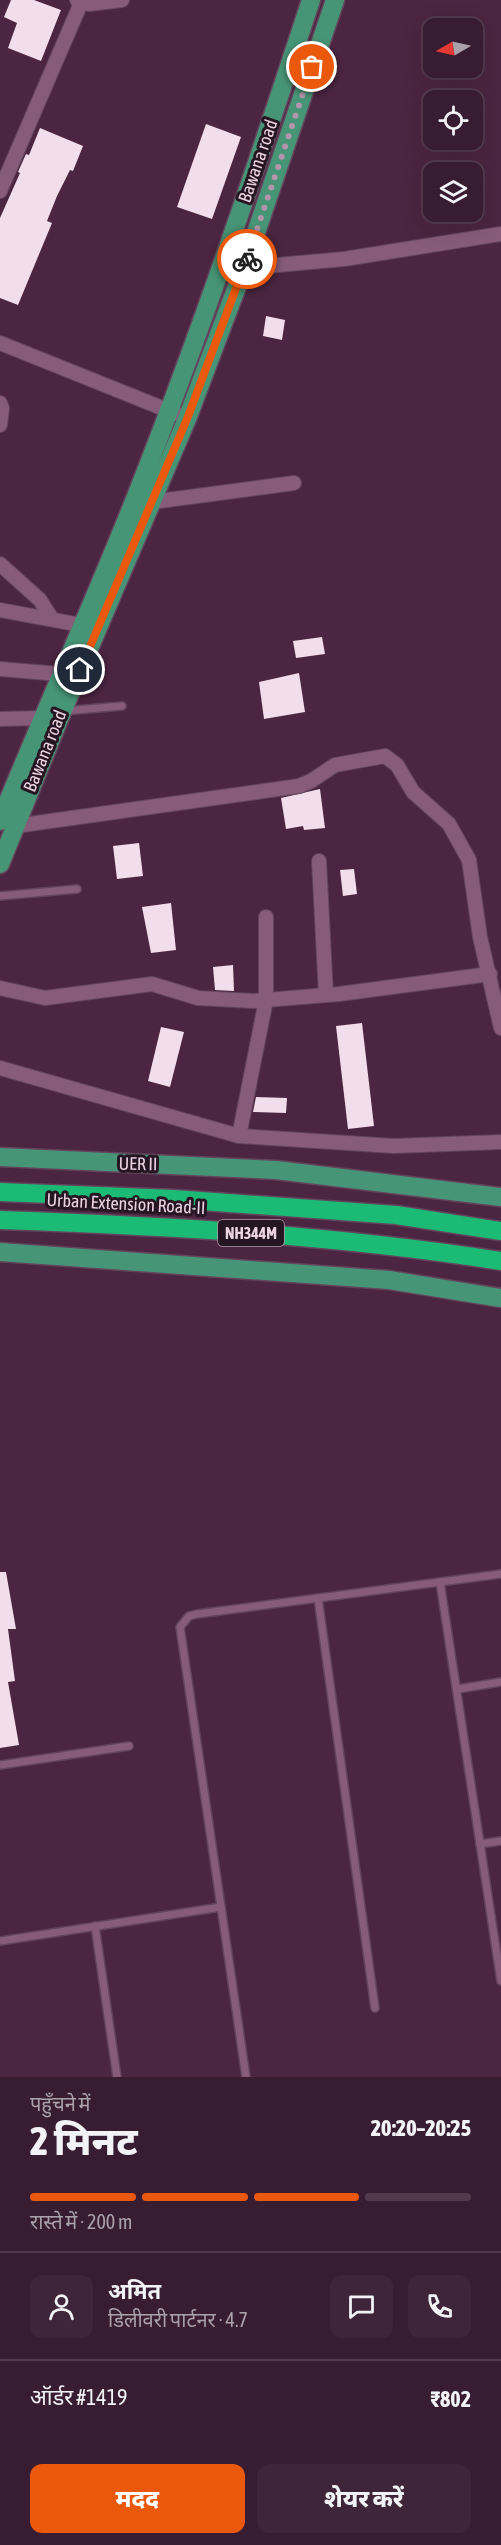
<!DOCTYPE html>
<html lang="hi">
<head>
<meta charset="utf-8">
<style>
  :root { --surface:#381c31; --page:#3f2539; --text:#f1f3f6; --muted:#aba1ab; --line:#523a4d; --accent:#ea580c }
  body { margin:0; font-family:"Asap Condensed","Noto Sans Devanagari",sans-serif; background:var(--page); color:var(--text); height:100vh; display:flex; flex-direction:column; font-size:22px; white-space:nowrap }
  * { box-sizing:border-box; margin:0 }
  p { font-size:20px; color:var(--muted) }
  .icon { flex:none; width:33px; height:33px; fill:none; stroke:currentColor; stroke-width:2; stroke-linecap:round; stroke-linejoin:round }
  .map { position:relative; height:2077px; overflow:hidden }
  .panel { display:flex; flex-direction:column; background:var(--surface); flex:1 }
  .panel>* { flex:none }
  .needle { width:39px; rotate:261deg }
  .controls { position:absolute; left:423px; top:18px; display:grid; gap:12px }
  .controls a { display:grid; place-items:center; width:60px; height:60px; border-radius:12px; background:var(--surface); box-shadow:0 6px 24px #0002,0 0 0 2px var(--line); font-size:30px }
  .pin { position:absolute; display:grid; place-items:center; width:51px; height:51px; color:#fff; margin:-26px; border:3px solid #fff; border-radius:50%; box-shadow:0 2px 6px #0007 }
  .courier { position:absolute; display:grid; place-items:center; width:60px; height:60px; margin:-30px; border:4px solid #ea580c; border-radius:50%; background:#fff; color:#222; box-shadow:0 2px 8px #0007 }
  .overview em { font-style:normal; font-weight:800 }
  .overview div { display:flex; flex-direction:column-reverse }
  .overview { display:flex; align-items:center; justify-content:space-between; height:102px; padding:0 30px }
  h1 { font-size:39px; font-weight:800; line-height:45px }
  .bar { display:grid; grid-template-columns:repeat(4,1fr); gap:9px 6px; align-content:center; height:72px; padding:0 30px }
  .bar i { height:8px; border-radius:4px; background:var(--line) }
  .bar .active { background:var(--accent) }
  .bar p { grid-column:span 4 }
  .line { display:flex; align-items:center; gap:15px; padding:0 30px; border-top:2px solid var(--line) }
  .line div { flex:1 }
  .round { display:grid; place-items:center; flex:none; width:63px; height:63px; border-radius:12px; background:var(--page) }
  .cta { display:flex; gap:12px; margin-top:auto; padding:12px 30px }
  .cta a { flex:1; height:69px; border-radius:12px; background:var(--accent); color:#fff; font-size:24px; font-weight:800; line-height:69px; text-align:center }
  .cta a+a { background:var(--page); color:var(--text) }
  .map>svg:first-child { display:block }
</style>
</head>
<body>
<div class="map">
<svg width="501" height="2077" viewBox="0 0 501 2077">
  <rect width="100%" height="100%" fill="#4b2541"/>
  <!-- building -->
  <g fill="#f2ddec">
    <path d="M11 0H34L61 10 41 61 8 48 17 23 4 17Z"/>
    <path d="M206 124 241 137 212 219 177 207Z"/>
    <path d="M40 128 83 146 73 171 70 170 57 196 47 221 52 223 18 305 0 298V218L20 173 18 172 26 154 29 155Z"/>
    <path d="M266 316 285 320 282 340 263 336Z"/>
    <path d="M322 637 325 654 296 658 293 641Z"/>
    <path d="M299 673 305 712 264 719 259 682Z"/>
    <path d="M320 789 325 828 304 830 303 826 286 829 281 798Z"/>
    <path d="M139 843 143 876 117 879 113 846Z"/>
    <path d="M354 869 357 894 343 896 340 870Z"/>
    <path d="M171 903 176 950 151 953 142 907Z"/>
    <path d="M233 965 234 991 215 990 213 967Z"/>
    <path d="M362 1023 374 1126 348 1129 336 1026Z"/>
    <path d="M161 1027 184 1032 170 1087 148 1081Z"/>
    <path d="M256 1097 287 1098 286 1113 253 1112Z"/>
    <path d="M0 1572H6L16 1629H8L15 1681 8 1682 19 1745 0 1748Z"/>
  </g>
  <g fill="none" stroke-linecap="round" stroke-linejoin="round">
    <!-- lane casing -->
    <g stroke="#64445d" stroke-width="10">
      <g id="lane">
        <path d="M64 711 122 706"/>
        <path d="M0 896 77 889"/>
        <path d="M440 1582 501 1981"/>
        <path d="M318 1598 375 2008"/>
        <path d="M458 1689 501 1682"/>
        <path d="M0 1765 129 1746"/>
        <path d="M480 1844 501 1841"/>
        <path d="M95 1926 117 2077"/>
        <path d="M0 1941 221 1907"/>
        <path d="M246 2077 180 1627 189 1616 197 1614 501 1574"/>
      </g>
    </g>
    <!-- street casing -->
    <g stroke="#64445d" stroke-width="16">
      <g id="street">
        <path d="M77 0 89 4 122 0"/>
        <path d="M0 191 81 3"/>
        <path d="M244 268 344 259 501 234"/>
        <path d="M0 343 177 414"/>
        <path d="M0 403 2 408 0 425"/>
        <path d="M152 502 294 483"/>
        <path d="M0 564 40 600 52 619"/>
        <path d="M0 610 81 625"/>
        <path d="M0 669 60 674"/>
        <path d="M0 719 42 718"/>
        <path d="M15 826 299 786 311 781 335 765 385 756 397 765 413 792 449 824 469 860 480 937 501 1028"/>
        <path d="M319 861 326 995"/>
        <path d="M0 988 45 998 152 984 198 998 253 1001 339 994 490 974"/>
        <path d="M0 1068 239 1136 394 1146 501 1142"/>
        <path d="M239 1136 266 1000V917"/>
      </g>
    </g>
    <!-- primary casing -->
    <g stroke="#64445d" stroke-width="21">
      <g id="primary">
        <path d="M0 821C44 713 92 607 135 499 200 335 256 168 311 0"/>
        <path d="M0 864 62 712 187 419 244 268 335 0"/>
        <path d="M0 1157 276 1170 501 1197"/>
        <path d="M0 1252 389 1280 501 1298"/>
      </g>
    </g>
    <!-- highway casing -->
    <g stroke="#64445d" stroke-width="21">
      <g id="highway">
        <path d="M0 1192 174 1199 396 1215 501 1231"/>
        <path d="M0 1220C168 1226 335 1235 501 1261"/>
      </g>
    </g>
    <!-- lane -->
    <use href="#lane" stroke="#875c7b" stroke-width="7"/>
    <!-- street -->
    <use href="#street" stroke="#875c7b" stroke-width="14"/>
    <!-- primary -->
    <use href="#primary" stroke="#479577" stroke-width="18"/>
    <!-- highway -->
    <use href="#highway" stroke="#1cbb75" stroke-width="18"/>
  </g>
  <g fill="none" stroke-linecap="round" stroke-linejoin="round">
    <!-- done -->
    <path stroke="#b396ab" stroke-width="6" stroke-dasharray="0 10.8" d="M247 259 312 67"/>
    <!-- route -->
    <path stroke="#ea580c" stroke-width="8" d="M80 670 187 419 247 259"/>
  </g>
  <g text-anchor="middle" stroke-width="6" stroke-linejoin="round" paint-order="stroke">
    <!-- shield labels -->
    <rect fill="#261522" stroke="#b09aaa" stroke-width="1.5" x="218" y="1220" width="66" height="26" rx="4.5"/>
    <g font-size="16" font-weight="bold" fill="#ebd3e4">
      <text x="251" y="1239">NH344M</text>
    </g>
    <!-- street labels -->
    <g font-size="18" fill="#ebd3e4" stroke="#261522">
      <text transform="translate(258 161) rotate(-71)" y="6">Bawana road</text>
      <text transform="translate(45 751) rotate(-68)" y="6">Bawana road</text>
      <text transform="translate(138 1164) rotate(1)" y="6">UER II</text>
      <text transform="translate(126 1204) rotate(3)" y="6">Urban Extension Road-II</text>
    </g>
  </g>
</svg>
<div class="controls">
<a><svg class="needle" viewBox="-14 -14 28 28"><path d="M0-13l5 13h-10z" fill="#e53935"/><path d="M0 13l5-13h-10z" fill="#aba1ab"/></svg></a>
<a><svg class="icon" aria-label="locate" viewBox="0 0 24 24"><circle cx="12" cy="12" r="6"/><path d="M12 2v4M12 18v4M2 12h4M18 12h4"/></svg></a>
<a><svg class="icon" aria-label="layers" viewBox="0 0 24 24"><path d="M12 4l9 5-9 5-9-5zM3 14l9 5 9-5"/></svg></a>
</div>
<div class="pin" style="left:312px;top:67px;background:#ea580c"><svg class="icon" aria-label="bag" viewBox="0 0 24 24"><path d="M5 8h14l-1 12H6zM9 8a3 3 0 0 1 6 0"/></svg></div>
<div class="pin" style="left:80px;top:670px;background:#1f2937"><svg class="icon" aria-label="home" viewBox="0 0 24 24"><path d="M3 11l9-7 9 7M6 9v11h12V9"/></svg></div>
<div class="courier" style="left:247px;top:259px"><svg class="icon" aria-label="bike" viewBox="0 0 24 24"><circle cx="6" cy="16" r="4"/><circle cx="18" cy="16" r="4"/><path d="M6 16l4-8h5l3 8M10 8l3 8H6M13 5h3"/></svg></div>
</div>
<section class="panel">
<div class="overview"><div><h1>2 मिनट</h1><p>पहुँचने में</p></div><em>20:20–20:25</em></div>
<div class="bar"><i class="active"></i><i class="active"></i><i class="active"></i><i></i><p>रास्ते में · 200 m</p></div>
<div class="line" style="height:108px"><a class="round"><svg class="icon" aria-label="person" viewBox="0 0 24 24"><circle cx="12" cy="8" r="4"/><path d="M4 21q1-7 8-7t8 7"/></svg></a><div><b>अमित</b><p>डिलीवरी पार्टनर · 4.7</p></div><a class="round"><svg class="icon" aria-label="chat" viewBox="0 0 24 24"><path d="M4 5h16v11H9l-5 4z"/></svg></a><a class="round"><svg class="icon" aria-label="phone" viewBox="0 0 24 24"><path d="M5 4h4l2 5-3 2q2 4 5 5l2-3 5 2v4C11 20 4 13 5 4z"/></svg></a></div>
<div class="line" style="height:78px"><div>ऑर्डर #1419</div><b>₹802</b></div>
<div class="cta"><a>मदद</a><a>शेयर करें</a></div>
</section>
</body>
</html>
